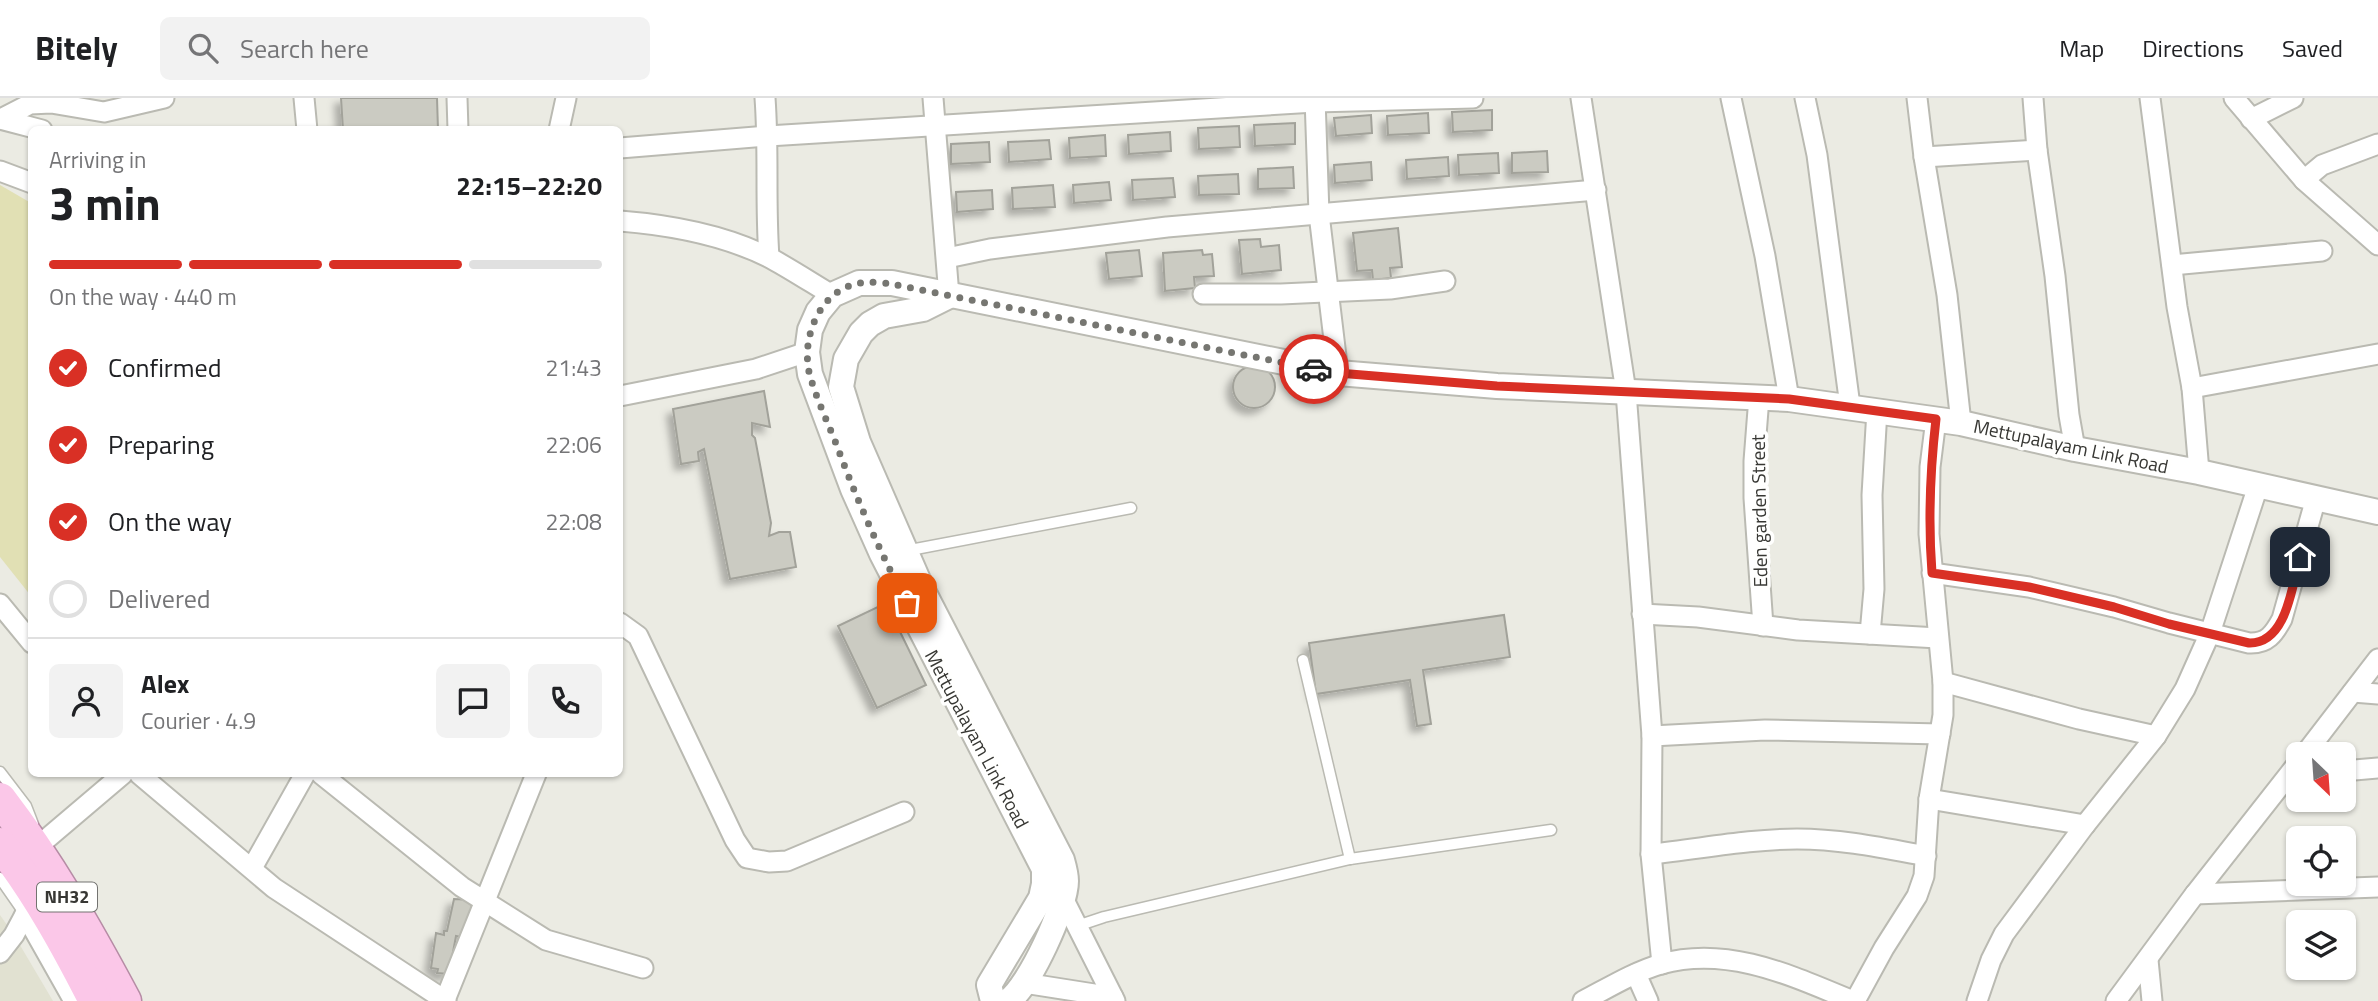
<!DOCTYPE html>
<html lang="en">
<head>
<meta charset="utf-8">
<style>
  :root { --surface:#fff; --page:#f2f2f2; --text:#202124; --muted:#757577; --line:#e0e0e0; --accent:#d93025 }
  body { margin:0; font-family:"Titillium Web",sans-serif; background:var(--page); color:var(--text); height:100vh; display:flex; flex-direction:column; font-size:26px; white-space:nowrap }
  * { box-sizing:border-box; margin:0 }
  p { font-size:23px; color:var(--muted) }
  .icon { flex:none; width:38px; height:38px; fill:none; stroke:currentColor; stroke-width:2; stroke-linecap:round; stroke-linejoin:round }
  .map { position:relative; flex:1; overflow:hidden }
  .drawer { position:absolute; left:28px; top:28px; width:595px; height:651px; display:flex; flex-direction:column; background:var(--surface); border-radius:10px; box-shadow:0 2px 5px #0004 }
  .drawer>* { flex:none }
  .needle { width:46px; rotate:155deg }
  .tools { position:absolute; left:2286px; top:644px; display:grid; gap:14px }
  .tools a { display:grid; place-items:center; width:70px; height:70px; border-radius:10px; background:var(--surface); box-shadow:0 2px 5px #0004; font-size:35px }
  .pin { position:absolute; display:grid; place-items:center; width:60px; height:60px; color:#fff; margin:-30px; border-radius:14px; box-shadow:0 4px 10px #0006 }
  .courier { position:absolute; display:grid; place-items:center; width:70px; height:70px; margin:-35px; border:5px solid #d93025; border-radius:50%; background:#fff; color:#222; box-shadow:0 2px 9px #0007 }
  .summary em { font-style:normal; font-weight:700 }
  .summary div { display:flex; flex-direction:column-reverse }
  .summary { display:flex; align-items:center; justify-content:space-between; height:119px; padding:0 21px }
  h1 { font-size:46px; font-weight:700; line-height:52px }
  .bar { display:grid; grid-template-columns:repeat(4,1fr); gap:10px 7px; align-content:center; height:84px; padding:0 21px }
  .bar i { height:9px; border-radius:5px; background:var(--line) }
  .bar .on { background:var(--accent) }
  .bar p { grid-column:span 4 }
  .line { display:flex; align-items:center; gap:18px; padding:0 21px; border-top:2px solid var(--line) }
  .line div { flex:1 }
  .round { display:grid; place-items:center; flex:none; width:74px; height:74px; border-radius:10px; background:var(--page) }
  ol { padding:0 21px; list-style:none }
  li { display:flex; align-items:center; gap:21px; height:77px }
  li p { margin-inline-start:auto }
  li .icon { padding:7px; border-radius:50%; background:var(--accent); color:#fff; stroke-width:4 }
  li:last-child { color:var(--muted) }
  li i { width:38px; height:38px; border:4px solid var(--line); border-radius:50% }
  header { display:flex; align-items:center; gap:42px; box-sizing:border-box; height:98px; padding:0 35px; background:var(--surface); border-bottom:2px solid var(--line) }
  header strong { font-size:33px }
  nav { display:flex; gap:38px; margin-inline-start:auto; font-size:24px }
  .search { width:490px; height:63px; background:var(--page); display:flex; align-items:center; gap:18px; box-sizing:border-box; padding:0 24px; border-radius:10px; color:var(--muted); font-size:26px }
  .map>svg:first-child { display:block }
</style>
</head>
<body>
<header>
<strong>Bitely</strong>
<div class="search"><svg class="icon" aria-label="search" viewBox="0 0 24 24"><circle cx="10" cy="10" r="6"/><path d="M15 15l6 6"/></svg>Search here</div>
<nav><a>Map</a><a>Directions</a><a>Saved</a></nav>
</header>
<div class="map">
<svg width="2378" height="903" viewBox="0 0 2378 903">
  <defs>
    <filter id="shadow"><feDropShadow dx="-6" dy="6" stdDeviation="3.5" flood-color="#0004"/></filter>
  </defs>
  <rect width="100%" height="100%" fill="#ebebe3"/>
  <!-- built -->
  <path fill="#e1e1d1" d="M0 817 14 837 53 903H0Z"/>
  <!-- green -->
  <path fill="#e1e0b4" d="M0 87 31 105V498L0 459Z"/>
  <!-- building -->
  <g fill="#cbcbc2" stroke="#a2a29a" stroke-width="2" filter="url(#shadow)">
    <path d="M341 0H437L438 32H343Z"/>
    <path d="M1492 12V32L1453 34 1452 14Z"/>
    <path d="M1428 15 1429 35 1388 37 1387 18Z"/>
    <path d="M1371 17 1372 35 1336 38 1334 20Z"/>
    <path d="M1295 25V46L1255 48 1254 27Z"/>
    <path d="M1239 28 1240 49 1199 51 1198 30Z"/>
    <path d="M1170 34 1171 53 1129 56 1128 37Z"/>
    <path d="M1105 37 1106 58 1070 60 1069 40Z"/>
    <path d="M1049 42 1051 61 1009 64 1008 44Z"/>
    <path d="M989 44 990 64 951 66V46Z"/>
    <path d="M1547 53 1548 74 1512 75V55Z"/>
    <path d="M1498 55 1499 75 1459 77 1458 57Z"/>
    <path d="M1448 59 1449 78 1407 81 1406 62Z"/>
    <path d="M1371 64 1372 82 1335 85 1334 67Z"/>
    <path d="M1293 69 1294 90 1258 91V71Z"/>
    <path d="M1238 76 1239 96 1199 97 1198 78Z"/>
    <path d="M1173 80 1175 99 1133 102 1132 82Z"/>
    <path d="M1109 84 1111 102 1074 105 1073 87Z"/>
    <path d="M1053 87 1055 109 1013 111 1012 90Z"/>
    <path d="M992 92 993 111 957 114 956 94Z"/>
    <path d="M1398 130 1402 169 1390 170 1391 180 1373 182 1372 172 1357 173 1353 135Z"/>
    <path d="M1260 141 1261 149 1279 147 1281 172 1242 176 1239 142Z"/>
    <path d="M1139 152 1142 178 1109 181 1106 155Z"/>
    <path d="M1202 152 1203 157 1212 156 1214 178 1194 179 1195 190 1165 193 1163 155Z"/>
    <circle cx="1254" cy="289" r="21"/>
    <path d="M764 293 770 329 752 325V337L755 340 771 425 769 438 779 434H790L796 469 730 481 704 351 698 354 699 363 681 366 673 311Z"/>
    <path d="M886 505 926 587 877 610 838 528Z"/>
    <path d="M1504 517 1510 559 1423 572 1431 626 1417 628 1410 582 1316 596 1309 545Z"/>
    <path d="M454 801 473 802 466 840 456 838 449 876 437 875 438 871 431 870 436 835 444 837V833H447Z"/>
  </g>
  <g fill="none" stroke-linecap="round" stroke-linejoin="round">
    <!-- service casing -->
    <g stroke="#babab2" stroke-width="13">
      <g id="service">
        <path d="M905 453 1131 410"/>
        <path d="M1303 562 1350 761"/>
        <path d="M0 674 26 708 33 726"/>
        <path d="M0 780 25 816"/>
        <path d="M1077 828 1104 819 1350 761 1551 732"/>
      </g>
    </g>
    <!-- minor casing -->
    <g stroke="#babab2" stroke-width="23">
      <g id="minor">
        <path d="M304 0 307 32"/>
        <path d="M457 0 458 32"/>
        <path d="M765 0C769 53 765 106 769 159"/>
        <path d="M933 0 949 198"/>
        <path d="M1315 0 1319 116 1338 275"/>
        <path d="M1581 0 1626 294 1652 638 1651 756 1662 866"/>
        <path d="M1731 0 1765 158 1789 301"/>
        <path d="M1805 0 1817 57 1850 308"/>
        <path d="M1917 0 1924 59 1947 197 1961 325"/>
        <path d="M2033 0 2037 52 2055 178 2069 317 2075 351"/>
        <path d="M2150 0 2177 209 2192 290 2199 374"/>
        <path d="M2234 0 2304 82 2378 147"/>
        <path d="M0 21 42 32"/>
        <path d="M1 21 30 6 51 5 104 14 164 0"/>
        <path d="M2251 21 2293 0"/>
        <path d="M559 32 566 0"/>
        <path d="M620 50 768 38 1315 4 1473 0"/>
        <path d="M1924 59 2037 52"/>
        <path d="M0 73 32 85"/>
        <path d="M2304 82 2322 67 2378 46"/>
        <path d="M620 123C670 127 726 137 772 161 792 172 812 185 832 197"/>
        <path d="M947 160 990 151 1167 129 1596 92"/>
        <path d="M2172 167 2322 153"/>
        <path d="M1203 196H1281L1390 191 1445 183"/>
        <path d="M2192 290 2378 256"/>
        <path d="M620 298 756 271 807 254"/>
        <path d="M1759 299 1754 363V400L1763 528"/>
        <path d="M1932 475 2029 489 2114 509 2169 525 2249 545C2267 546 2274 536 2282 521L2316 400"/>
        <path d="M0 506 32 545"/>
        <path d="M1642 516 1698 519 1798 532 1938 540"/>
        <path d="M620 525 638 538 735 742 747 760 769 764 787 763 904 714"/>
        <path d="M1870 536 1874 491 1872 397 1877 312"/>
        <path d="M1943 584 2079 621 2156 638"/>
        <path d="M2353 594 2378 596"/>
        <path d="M1652 638 1765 632 1940 636"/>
        <path d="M2305 656 2378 561"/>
        <path d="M2343 673 2378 670"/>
        <path d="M139 676 274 790 446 903"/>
        <path d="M321 676 462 789 546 842 643 870"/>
        <path d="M1929 701 2085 727"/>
        <path d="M37 749 123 676"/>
        <path d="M1651 756C1700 751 1749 741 1797 741 1841 741 1883 750 1926 758"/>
        <path d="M252 770 305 676"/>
        <path d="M2195 796 2378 789"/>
        <path d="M1064 802 1115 903"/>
        <path d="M25 816 74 903"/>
        <path d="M0 855 14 837 29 809"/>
        <path d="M2148 862 2152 903"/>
        <path d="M1636 876 1648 903"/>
        <path d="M1024 885 1113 899"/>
        <path d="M445 902 536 676"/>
        <path d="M1583 903C1608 890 1634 874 1661 866 1728 847 1792 878 1853 903"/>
        <path d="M1855 903 1884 850 1917 798 1924 778 1929 701 1943 617V584L1929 436 1930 369 1936 321"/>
        <path d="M1977 903 1991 862 2004 836 2085 727 2156 638 2185 591 2210 535 2258 388"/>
        <path d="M2116 903 2195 796 2298 665"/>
      </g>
    </g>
    <!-- tertiary casing -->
    <g stroke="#babab2" stroke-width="28">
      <g id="tertiary">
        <path d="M949 198 923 211 884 218 870 226 861 235 846 261 841 289 858 344 922 491 1062 762C1064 769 1066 776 1066 783 1066 809 1029 889 1008 903"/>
        <path d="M993 903 989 887 1041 800 1044 786V771L882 456 853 391 810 276 807 254 810 232 818 214 832 197 859 185H892L1338 275 1497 288 1789 301 1961 325 2075 351 2199 374 2378 414"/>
      </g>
    </g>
    <!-- trunk casing -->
    <g stroke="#b68ca5" stroke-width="35">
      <g id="trunk">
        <path d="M0 701C49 765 87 832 125 903"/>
        <path d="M0 746C38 795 67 848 95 903"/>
      </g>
    </g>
    <!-- service -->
    <use href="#service" stroke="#fff" stroke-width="10"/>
    <!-- minor -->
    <use href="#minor" stroke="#fff" stroke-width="19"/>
    <!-- tertiary -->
    <use href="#tertiary" stroke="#fff" stroke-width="24"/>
    <!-- trunk -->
    <use href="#trunk" stroke="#fbc7e8" stroke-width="32"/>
  </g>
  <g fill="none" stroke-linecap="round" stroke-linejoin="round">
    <!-- done -->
    <path stroke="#767671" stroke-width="7" stroke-dasharray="0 12.6" d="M907 505C880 454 857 402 837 348 828 325 817 302 810 278 800 241 819 192 860 185 870 183 882 185 892 186L1314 271"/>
    <!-- route -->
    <path stroke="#d93025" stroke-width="9" d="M1314 271 1338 275 1497 288 1789 301 1936 321C1930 373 1928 423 1932 475L2029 489 2114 509 2169 526 2249 545C2287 546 2292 487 2300 459"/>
  </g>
  <g text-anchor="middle" stroke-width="7" stroke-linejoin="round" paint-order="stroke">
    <!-- shield labels -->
    <rect fill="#fffffe" stroke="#737370" stroke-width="2" x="37" y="784.5" width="60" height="29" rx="5"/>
    <g font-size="18" font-weight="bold" fill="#373733">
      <text x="67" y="805">NH32</text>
    </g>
    <!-- street labels -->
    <g font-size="19" fill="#373733" stroke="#fffffe">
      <text transform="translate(2071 348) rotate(12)" y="7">Mettupalayam Link Road</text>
      <text transform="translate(1759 413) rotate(-91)" y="7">Eden garden Street</text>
      <text transform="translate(977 641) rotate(62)" y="7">Mettupalayam Link Road</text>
    </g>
  </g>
</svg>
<div class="tools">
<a><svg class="needle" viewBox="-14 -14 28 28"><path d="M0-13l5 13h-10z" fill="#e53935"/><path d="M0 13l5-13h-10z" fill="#757577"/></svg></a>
<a><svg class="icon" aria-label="locate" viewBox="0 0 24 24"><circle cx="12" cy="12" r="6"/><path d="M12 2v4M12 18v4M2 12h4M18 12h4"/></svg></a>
<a><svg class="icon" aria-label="layers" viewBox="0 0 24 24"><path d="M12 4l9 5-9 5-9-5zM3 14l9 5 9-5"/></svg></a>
</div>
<div class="pin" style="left:907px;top:505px;background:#ea580c"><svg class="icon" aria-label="bag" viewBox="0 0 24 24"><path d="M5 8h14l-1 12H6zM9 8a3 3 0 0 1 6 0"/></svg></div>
<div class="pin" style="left:2300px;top:459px;background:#1f2937"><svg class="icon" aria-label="home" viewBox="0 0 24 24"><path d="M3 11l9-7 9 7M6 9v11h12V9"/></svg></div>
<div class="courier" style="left:1314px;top:271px"><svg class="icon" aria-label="car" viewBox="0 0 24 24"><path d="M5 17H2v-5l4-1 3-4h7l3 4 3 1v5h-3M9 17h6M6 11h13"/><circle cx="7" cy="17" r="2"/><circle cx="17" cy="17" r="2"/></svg></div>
<section class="drawer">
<div class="summary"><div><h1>3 min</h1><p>Arriving in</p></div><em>22:15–22:20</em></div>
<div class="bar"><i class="on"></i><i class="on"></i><i class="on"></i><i></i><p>On the way · 440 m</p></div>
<ol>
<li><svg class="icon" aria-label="check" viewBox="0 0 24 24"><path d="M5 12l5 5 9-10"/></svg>Confirmed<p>21:43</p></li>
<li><svg class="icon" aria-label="check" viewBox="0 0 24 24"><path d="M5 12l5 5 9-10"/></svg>Preparing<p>22:06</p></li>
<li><svg class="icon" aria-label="check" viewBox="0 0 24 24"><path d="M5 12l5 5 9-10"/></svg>On the way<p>22:08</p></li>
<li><i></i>Delivered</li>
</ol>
<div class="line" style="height:126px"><a class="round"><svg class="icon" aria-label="person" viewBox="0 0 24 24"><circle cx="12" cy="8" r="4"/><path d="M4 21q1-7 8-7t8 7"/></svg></a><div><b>Alex</b><p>Courier · 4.9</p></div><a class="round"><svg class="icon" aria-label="chat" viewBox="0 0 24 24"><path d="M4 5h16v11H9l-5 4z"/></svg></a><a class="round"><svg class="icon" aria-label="phone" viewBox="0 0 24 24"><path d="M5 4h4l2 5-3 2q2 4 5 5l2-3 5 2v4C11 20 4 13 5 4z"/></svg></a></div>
</section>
</div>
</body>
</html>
